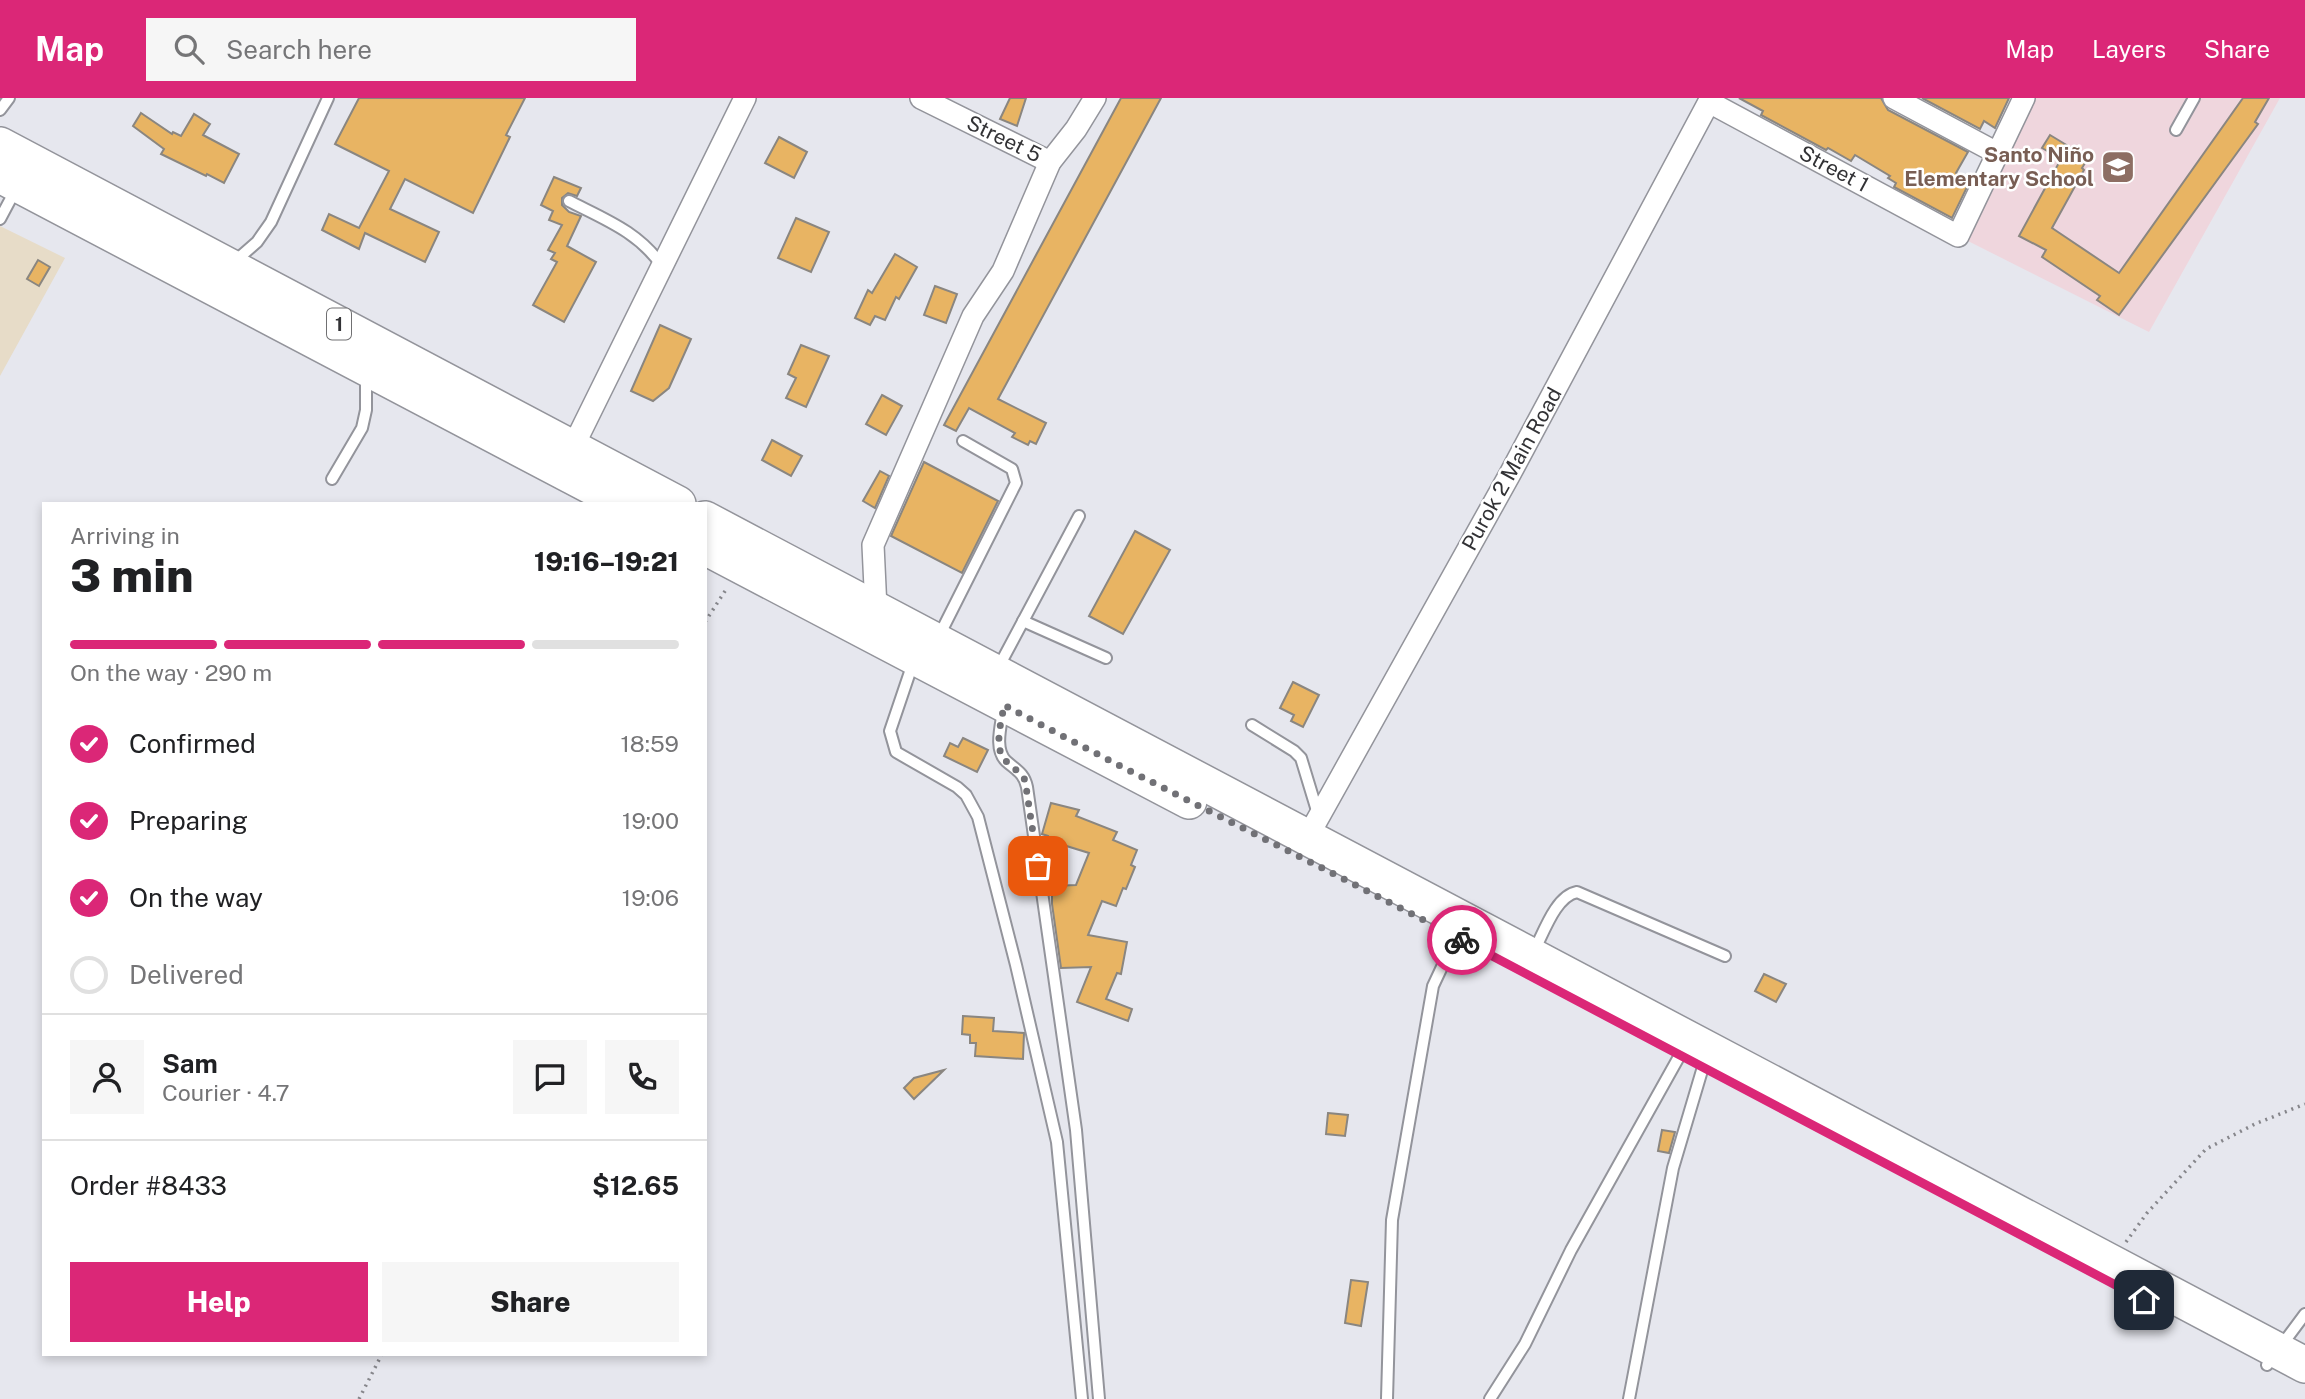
<!DOCTYPE html>
<html lang="en">
<head>
<meta charset="utf-8">
<style>
  :root { --surface:#fff; --page:#f6f6f6; --text:#202124; --muted:#757577; --line:#e0e0e0; --accent:#db2777 }
  body { margin:0; font-family:"Public Sans",sans-serif; background:var(--page); color:var(--text); height:100vh; display:flex; flex-direction:column; font-size:26px; white-space:nowrap }
  * { box-sizing:border-box; margin:0 }
  p { font-size:23px; color:var(--muted) }
  .icon { flex:none; width:38px; height:38px; fill:none; stroke:currentColor; stroke-width:2; stroke-linecap:round; stroke-linejoin:round }
  .map { position:relative; flex:1; overflow:hidden }
  .drawer { position:absolute; left:42px; top:404px; width:665px; height:854px; display:flex; flex-direction:column; background:var(--surface); border-radius:0px; box-shadow:0 4px 10px #0003 }
  .drawer>* { flex:none }
  .pin { position:absolute; display:grid; place-items:center; width:60px; height:60px; color:#fff; margin:-30px; border-radius:14px; box-shadow:0 4px 10px #0006 }
  .courier { position:absolute; display:grid; place-items:center; width:70px; height:70px; margin:-35px; border:5px solid #db2777; border-radius:50%; background:#fff; color:#222; box-shadow:0 2px 9px #0007 }
  .head em { font-style:normal; font-weight:800 }
  .head div { display:flex; flex-direction:column-reverse }
  .head { display:flex; align-items:center; justify-content:space-between; height:119px; padding:0 28px }
  h1 { font-size:46px; font-weight:800; line-height:52px }
  .bar { display:grid; grid-template-columns:repeat(4,1fr); gap:10px 7px; align-content:center; height:84px; padding:0 28px }
  .bar i { height:9px; border-radius:5px; background:var(--line) }
  .bar .current { background:var(--accent) }
  .bar p { grid-column:span 4 }
  .line { display:flex; align-items:center; gap:18px; padding:0 28px; border-top:2px solid var(--line) }
  .line div { flex:1 }
  .round { display:grid; place-items:center; flex:none; width:74px; height:74px; border-radius:0px; background:var(--page) }
  ol { padding:0 28px; list-style:none }
  li { display:flex; align-items:center; gap:21px; height:77px }
  li p { margin-inline-start:auto }
  li .icon { padding:7px; border-radius:50%; background:var(--accent); color:#fff; stroke-width:4 }
  li:last-child { color:var(--muted) }
  li i { width:38px; height:38px; border:4px solid var(--line); border-radius:50% }
  .primary-button { display:flex; gap:14px; margin-top:auto; padding:14px 28px }
  .primary-button a { flex:1; height:80px; border-radius:0px; background:var(--accent); color:#fff; font-size:28px; font-weight:800; line-height:80px; text-align:center }
  .primary-button a+a { background:var(--page); color:var(--text) }
  header { display:flex; align-items:center; gap:42px; box-sizing:border-box; height:98px; padding:0 35px; background:var(--accent); color:#fff }
  header strong { font-size:33px }
  nav { display:flex; gap:38px; margin-inline-start:auto; font-size:24px }
  .search { width:490px; height:63px; background:var(--page); display:flex; align-items:center; gap:18px; box-sizing:border-box; padding:0 24px; border-radius:0px; color:var(--muted); font-size:26px }
  .map>svg:first-child { display:block }
</style>
</head>
<body>
<header>
<strong>Map</strong>
<div class="search"><svg class="icon" aria-label="search" viewBox="0 0 24 24"><circle cx="10" cy="10" r="6"/><path d="M15 15l6 6"/></svg>Search here</div>
<nav><a>Map</a><a>Layers</a><a>Share</a></nav>
</header>
<div class="map">
<svg width="2305" height="1301" viewBox="0 0 2305 1301">
  <rect width="100%" height="100%" fill="#e6e7ee"/>
  <!-- industrial -->
  <path fill="#e7dcc8" d="M0 128 65 160 0 278Z"/>
  <!-- education -->
  <path fill="#efd6dd" d="M2030 0H2280L2149 234 1958 138Z"/>
  <!-- building -->
  <g fill="#e8b463" stroke="#8a8680" stroke-width="2">
    <path d="M359 0H525L506 37 510 39 473 115 405 81 390 111 439 134 425 164 365 135 359 151 322 132 329 116 359 130 389 73 335 46Z"/>
    <path d="M1010 0H1026L1017 28 1000 21Z"/>
    <path d="M1121 0H1161L998 301 1046 325 1036 346 1030 343 1028 347 1012 339 1015 335 969 310 956 333 944 327Z"/>
    <path d="M1739 0H1881L1888 12 1968 54 1956 75 1970 83 1952 120 1894 89 1896 85 1888 80 1890 78 1855 57 1851 63 1828 50 1826 52 1761 17 1763 13Z"/>
    <path d="M1922 0H2009L1995 30 1984 23 1980 31Z"/>
    <path d="M2243 0H2269L2255 24 2258 26 2242 48 2119 217 2097 202 2100 198 2042 159 2046 152 2019 138 2061 61 2042 50 2050 37 2088 60 2082 70 2084 72 2052 130 2119 175Z"/>
    <path d="M141 15 172 36 173 34 181 38 194 16 210 26 203 37 239 56 224 85 207 76 206 78 161 56 164 51 133 28Z"/>
    <path d="M779 39 807 54 794 80 765 65Z"/>
    <path d="M554 79 581 90 577 98 568 95 562 100V107L569 114 581 118 567 148 596 164 564 224 533 207 557 164 551 161 555 155 548 152 562 127 549 122 553 113 541 107Z"/>
    <path d="M796 120 829 134 811 174 778 160Z"/>
    <path d="M895 156 917 169 899 201 896 199 885 222 875 218 870 227 855 220 868 192 872 195Z"/>
    <path d="M38 162 50 169 39 188 27 181Z"/>
    <path d="M935 188 957 196 946 225 924 217Z"/>
    <path d="M660 227 691 241 669 290 653 303 631 293Z"/>
    <path d="M801 247 829 258 806 309 786 300 796 280 788 276Z"/>
    <path d="M882 297 902 308 886 337 866 326Z"/>
    <path d="M772 342 802 358 791 378 762 362Z"/>
    <path d="M924 364 998 403 962 475 891 438Z"/>
    <path d="M880 373 889 378 875 410 863 403Z"/>
    <path d="M1135 433 1170 452 1123 536 1089 518Z"/>
    <path d="M1293 584 1319 597 1303 629 1291 623 1294 617 1280 610Z"/>
    <path d="M963 640 988 652 977 674 944 658 950 645 958 649Z"/>
    <path d="M1051 705 1079 712 1076 718 1117 734 1113 742 1137 752 1131 767 1135 769 1126 791 1123 790 1116 808 1102 803 1088 837 1127 844 1121 876 1117 875 1106 901 1132 911 1128 923 1077 904 1091 869 1061 870 1052 806V788L1076 787 1089 755 1047 742 1048 738 1042 736Z"/>
    <path d="M1764 876 1786 886 1776 904 1755 893Z"/>
    <path d="M963 918 994 920 993 933 1024 935 1023 961 975 958 976 945H970V937L962 936Z"/>
    <path d="M944 972 914 1001 904 990 914 980Z"/>
    <path d="M1328 1015 1348 1017 1345 1038 1326 1036Z"/>
    <path d="M1662 1032 1675 1034 1669 1055 1658 1053Z"/>
    <path d="M1351 1182 1368 1184 1361 1228 1345 1225Z"/>
  </g>
  <g fill="none" stroke-linecap="round" stroke-linejoin="round">
    <!-- service casing -->
    <g stroke="#93949b" stroke-width="14">
      <g id="service">
        <path d="M0 12 9 0"/>
        <path d="M2176 32 2194 0"/>
        <path d="M569 103C604 121 639 134 662 168"/>
        <path d="M0 121 17 89"/>
        <path d="M233 165 257 144 271 124 328 0"/>
        <path d="M332 381 362 330 366 312V277"/>
        <path d="M1023 523 1106 560"/>
        <path d="M938 540 1016 385 1012 371 963 343"/>
        <path d="M913 565 890 633 896 654 957 689 966 697 978 719 1016 867 1057 1044 1082 1301"/>
        <path d="M997 572 1079 418"/>
        <path d="M1003 613C1001 628 994 651 1006 663 1016 672 1024 675 1027 689L1076 1032 1099 1301"/>
        <path d="M1252 627 1294 653 1301 660 1318 716"/>
        <path d="M1533 855C1543 837 1555 798 1577 794L1725 858"/>
        <path d="M2267 1267 2305 1216"/>
        <path d="M1387 1301 1392 1122 1433 888 1456 839"/>
        <path d="M1490 1301 1525 1246 1571 1152 1680 957"/>
        <path d="M1629 1301 1673 1070 1703 969"/>
      </g>
    </g>
    <!-- minor casing -->
    <g stroke="#93949b" stroke-width="24">
      <g id="minor">
        <path d="M921 0 1050 64"/>
        <path d="M1894 0 1997 55"/>
        <path d="M1709 4 1958 138 2024 0"/>
        <path d="M568 359 745 0"/>
        <path d="M876 511 873 447 973 218 1003 173 1050 64 1076 31 1095 0"/>
        <path d="M1307 740 1510 376 1711 0"/>
      </g>
    </g>
    <!-- trunk casing -->
    <g stroke="#93949b" stroke-width="38">
      <g id="trunk">
        <path d="M0 47 678 406"/>
        <path d="M0 77 625 406"/>
        <path d="M705 421 2305 1267"/>
        <path d="M705 449 1189 703"/>
      </g>
    </g>
    <!-- path -->
    <g stroke="#86868b" stroke-width="3.5" stroke-dasharray="2 5" stroke-linecap="butt">
      <path d="M705 524 727 490"/>
      <path d="M2126 1144 2147 1115 2206 1051 2255 1026 2305 1006"/>
      <path d="M359 1301 382 1256"/>
    </g>
    <!-- service -->
    <use href="#service" stroke="#fff" stroke-width="10"/>
    <!-- minor -->
    <use href="#minor" stroke="#fff" stroke-width="21"/>
    <!-- trunk -->
    <use href="#trunk" stroke="#fff" stroke-width="35"/>
  </g>
  <g fill="none" stroke-linecap="round" stroke-linejoin="round">
    <!-- done -->
    <path stroke="#717176" stroke-width="7" stroke-dasharray="0 12.6" d="M1038 768 1025 682C1020 673 1012 670 1005 662 993 649 1002 622 1004 607 1155 688 1310 762 1462 842"/>
    <!-- route -->
    <path stroke="#db2777" stroke-width="9" d="M1462 842 2144 1202"/>
  </g>
  <!-- icons -->
  <defs>
    <g id="school-square" transform="scale(1.75)"><rect x="-9" y="-9" width="18" height="18" rx="4" fill="#8d6e63" stroke="#fff"/><path d="M0-5L7-2L0 1L-7-2ZM-4 1L0 2.5L4 1V4Q0 6-4 4Z" fill="#fff"/></g>
  </defs>
  <g fill-rule="evenodd">
    <use href="#school-square" x="2118" y="69"/>
  </g>
  <g text-anchor="middle" stroke-width="5" stroke-linejoin="round" paint-order="stroke">
    <!-- shield labels -->
    <rect fill="#fff" stroke="#707072" stroke-width="2" x="327" y="210.5" width="24" height="31" rx="5"/>
    <g font-size="19" font-weight="bold" fill="#323235">
      <text x="339" y="233">1</text>
    </g>
    <!-- street labels -->
    <g font-size="21" fill="#323235" stroke="#fff">
      <text transform="translate(1004 41) rotate(26)" y="7">Street 5</text>
      <text transform="translate(1834 71) rotate(28)" y="7">Street 1</text>
      <text transform="translate(1512 371) rotate(-61)" y="7">Purok 2 Main Road</text>
    </g>
    <!-- education labels -->
    <g font-size="21" font-weight="bold" fill="#785e54" stroke="#fff" text-anchor="end">
      <text x="2094" y="64">Santo Niño<tspan x="2094" dy="24">Elementary School</tspan></text>
    </g>
  </g>
</svg>
<div class="pin" style="left:1038px;top:768px;background:#ea580c"><svg class="icon" aria-label="bag" viewBox="0 0 24 24"><path d="M5 8h14l-1 12H6zM9 8a3 3 0 0 1 6 0"/></svg></div>
<div class="pin" style="left:2144px;top:1202px;background:#1f2937"><svg class="icon" aria-label="home" viewBox="0 0 24 24"><path d="M3 11l9-7 9 7M6 9v11h12V9"/></svg></div>
<div class="courier" style="left:1462px;top:842px"><svg class="icon" aria-label="bike" viewBox="0 0 24 24"><circle cx="6" cy="16" r="4"/><circle cx="18" cy="16" r="4"/><path d="M6 16l4-8h5l3 8M10 8l3 8H6M13 5h3"/></svg></div>
<section class="drawer">
<div class="head"><div><h1>3 min</h1><p>Arriving in</p></div><em>19:16–19:21</em></div>
<div class="bar"><i class="current"></i><i class="current"></i><i class="current"></i><i></i><p>On the way · 290 m</p></div>
<ol>
<li><svg class="icon" aria-label="check" viewBox="0 0 24 24"><path d="M5 12l5 5 9-10"/></svg>Confirmed<p>18:59</p></li>
<li><svg class="icon" aria-label="check" viewBox="0 0 24 24"><path d="M5 12l5 5 9-10"/></svg>Preparing<p>19:00</p></li>
<li><svg class="icon" aria-label="check" viewBox="0 0 24 24"><path d="M5 12l5 5 9-10"/></svg>On the way<p>19:06</p></li>
<li><i></i>Delivered</li>
</ol>
<div class="line" style="height:126px"><a class="round"><svg class="icon" aria-label="person" viewBox="0 0 24 24"><circle cx="12" cy="8" r="4"/><path d="M4 21q1-7 8-7t8 7"/></svg></a><div><b>Sam</b><p>Courier · 4.7</p></div><a class="round"><svg class="icon" aria-label="chat" viewBox="0 0 24 24"><path d="M4 5h16v11H9l-5 4z"/></svg></a><a class="round"><svg class="icon" aria-label="phone" viewBox="0 0 24 24"><path d="M5 4h4l2 5-3 2q2 4 5 5l2-3 5 2v4C11 20 4 13 5 4z"/></svg></a></div>
<div class="line" style="height:91px"><div>Order #8433</div><b>$12.65</b></div>
<div class="primary-button"><a>Help</a><a>Share</a></div>
</section>
</div>
</body>
</html>
